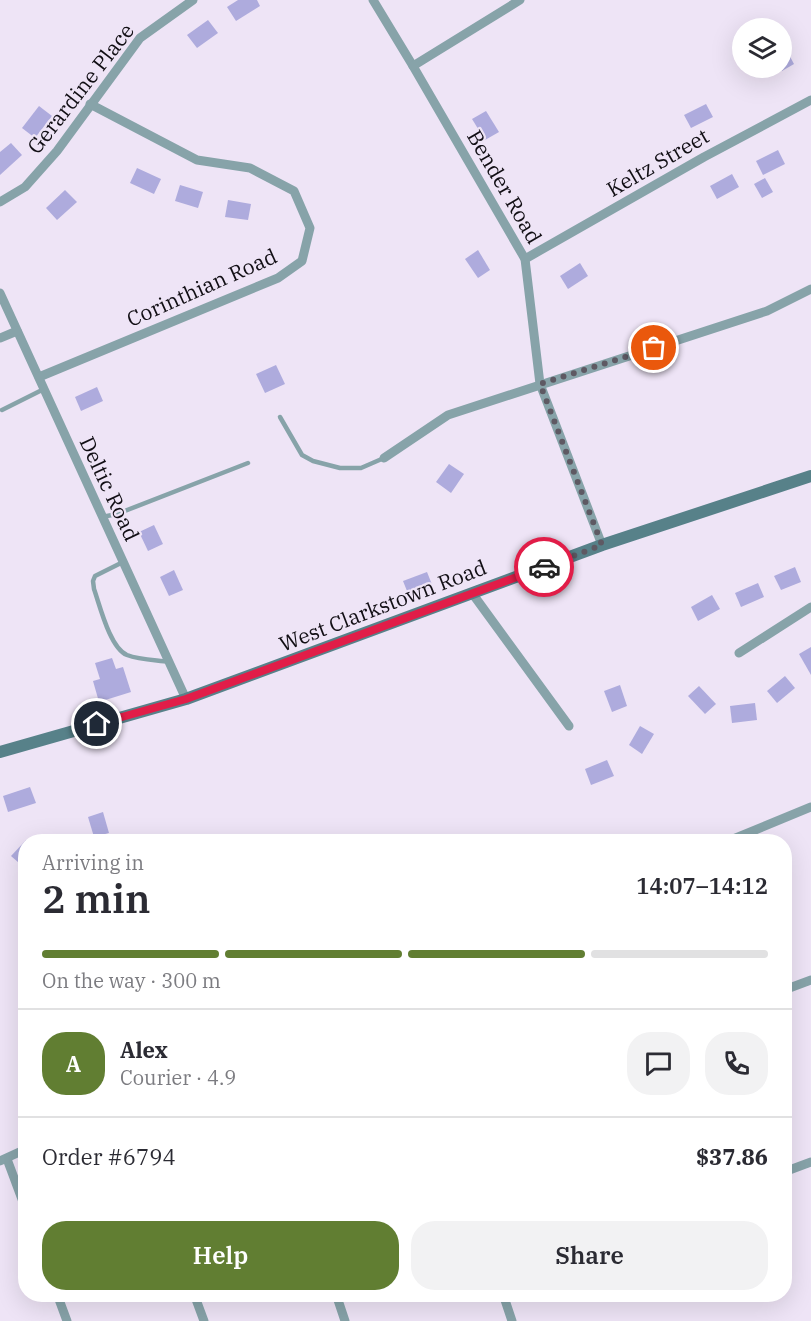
<!DOCTYPE html>
<html lang="en">
<head>
<meta charset="utf-8">
<style>
  :root { --surface:#fff; --page:#f2f2f3; --text:#2b2b33; --muted:#7c7c81; --line:#e1e1e2; --accent:#617e32 }
  body { margin:0; font-family:"IBM Plex Serif",serif; background:var(--page); color:var(--text); height:100vh; display:flex; flex-direction:column; font-size:22px; white-space:nowrap }
  * { box-sizing:border-box; margin:0 }
  p { font-size:20px; color:var(--muted) }
  .icon { flex:none; width:33px; height:33px; fill:none; stroke:currentColor; stroke-width:2; stroke-linecap:round; stroke-linejoin:round }
  .map { position:relative; flex:1; overflow:hidden }
  .side { position:absolute; left:18px; top:834px; width:774px; height:468px; display:flex; flex-direction:column; background:var(--surface); border-radius:24px; box-shadow:0 6px 24px #0002 }
  .side>* { flex:none }
  .controls { position:absolute; left:732px; top:18px; display:grid; gap:12px }
  .controls a { display:grid; place-items:center; width:60px; height:60px; border-radius:50%; background:var(--surface); box-shadow:0 6px 24px #0002; font-size:30px }
  .pin { position:absolute; display:grid; place-items:center; width:51px; height:51px; color:#fff; margin:-26px; border:3px solid #fff; border-radius:50%; box-shadow:0 2px 6px #0007 }
  .courier { position:absolute; display:grid; place-items:center; width:60px; height:60px; margin:-30px; border:4px solid #e11d48; border-radius:50%; background:#fff; color:#222; box-shadow:0 2px 8px #0007 }
  .summary em { font-style:normal; font-weight:600 }
  .summary div { display:flex; flex-direction:column-reverse }
  .summary { display:flex; align-items:center; justify-content:space-between; height:102px; padding:0 24px }
  h1 { font-size:39px; font-weight:600; line-height:45px }
  .bar { display:grid; grid-template-columns:repeat(4,1fr); gap:9px 6px; align-content:center; height:72px; padding:0 24px }
  .bar i { height:8px; border-radius:4px; background:var(--line) }
  .bar .current { background:var(--accent) }
  .bar p { grid-column:span 4 }
  .line { display:flex; align-items:center; gap:15px; padding:0 24px; border-top:2px solid var(--line) }
  .line div { flex:1 }
  .round { display:grid; place-items:center; flex:none; width:63px; height:63px; border-radius:24px; background:var(--page) }
  .primary-button { display:flex; gap:12px; margin-top:auto; padding:12px 24px }
  .primary-button a { flex:1; height:69px; border-radius:24px; background:var(--accent); color:#fff; font-size:24px; font-weight:600; line-height:69px; text-align:center }
  .primary-button a+a { background:var(--page); color:var(--text) }
  .map>svg:first-child { display:block }
</style>
</head>
<body>
<div class="map">
<svg width="811" height="1321" viewBox="0 0 811 1321">
  <rect width="100%" height="100%" fill="#eee4f6"/>
  <!-- building -->
  <g fill="#aeabdd">
    <path d="M238 0H257L260 6 236 21 227 7Z"/>
    <path d="M208 20 218 33 197 48 187 35Z"/>
    <path d="M787 51 794 64 782 71V54Z"/>
    <path d="M706 104 713 117 691 128 684 115Z"/>
    <path d="M39 106 52 116 35 138 22 128Z"/>
    <path d="M486 111 499 132 485 140 472 119Z"/>
    <path d="M11 143 22 155 0 175V152Z"/>
    <path d="M778 150 785 164 763 175 756 161Z"/>
    <path d="M137 168 161 179 154 194 130 183Z"/>
    <path d="M732 174 739 187 717 199 710 186Z"/>
    <path d="M765 178 773 192 762 198 754 184Z"/>
    <path d="M180 185 203 192 198 208 175 201Z"/>
    <path d="M65 190 77 202 57 220 46 208Z"/>
    <path d="M228 200 251 204 248 220 225 217Z"/>
    <path d="M478 250 490 270 478 278 465 259Z"/>
    <path d="M580 263 588 276 568 289 560 276Z"/>
    <path d="M276 365 285 384 265 393 256 374Z"/>
    <path d="M97 387 103 401 81 411 75 397Z"/>
    <path d="M449 464 464 474 451 493 436 482Z"/>
    <path d="M154 525 163 544 148 551 139 532Z"/>
    <path d="M795 567 801 582 781 590 774 576Z"/>
    <path d="M174 570 183 590 169 596 160 577Z"/>
    <path d="M427 572 433 587 409 596 403 581Z"/>
    <path d="M758 583 764 597 741 607 735 593Z"/>
    <path d="M712 595 720 609 698 621 691 607Z"/>
    <path d="M811 647V675L799 654Z"/>
    <path d="M112 658 116 669 123 667 131 692 99 702 93 681 100 679 95 663Z"/>
    <path d="M785 676 795 688 777 703 767 691Z"/>
    <path d="M620 685 627 706 612 712 604 691Z"/>
    <path d="M699 686 716 704 705 714 688 696Z"/>
    <path d="M755 703 757 720 732 723 730 706Z"/>
    <path d="M640 726 654 734 642 754 629 745Z"/>
    <path d="M607 760 614 776 591 785 585 769Z"/>
    <path d="M30 787 36 803 8 812 3 796Z"/>
    <path d="M103 812 109 833 94 837 88 817Z"/>
    <path d="M26 840V869L11 856Z"/>
  </g>
  <g fill="none" stroke-linecap="round" stroke-linejoin="round">
    <!-- lane -->
    <g stroke="#87a3a9" stroke-width="4.5">
      <path d="M2 410 44 389"/>
      <path d="M280 417 302 455 313 461 340 468H361L384 458"/>
      <path d="M102 517 117 514 248 463"/>
      <path d="M123 562 95 576 93 581 94 589C100 606 110 648 127 655 140 660 155 660 169 662"/>
    </g>
    <!-- street -->
    <g stroke="#87a3a9" stroke-width="9">
      <path d="M373 0 413 66 525 259 540 384 602 545"/>
      <path d="M413 66 520 0"/>
      <path d="M0 202 25 187 57 151 140 38 193 0"/>
      <path d="M525 259 704 157 811 100"/>
      <path d="M0 293 186 699"/>
      <path d="M0 338 17 331"/>
      <path d="M39 377 278 278 302 261 310 228 294 191 250 168 197 160 90 104"/>
      <path d="M384 458 448 415 767 311 811 289"/>
      <path d="M472 593 569 726"/>
      <path d="M739 653 811 607"/>
      <path d="M726 842 811 807"/>
      <path d="M784 990 811 980"/>
      <path d="M7 1159 26 1210"/>
      <path d="M0 1161 26 1149"/>
      <path d="M784 1172 811 1162"/>
      <path d="M57 1294 67 1321"/>
      <path d="M194 1294 204 1321"/>
      <path d="M336 1294 345 1321"/>
      <path d="M503 1294 512 1321"/>
    </g>
    <!-- secondary -->
    <path stroke="#578189" stroke-width="12" d="M0 752 186 699 602 545 811 476"/>
  </g>
  <g fill="none" stroke-linecap="round" stroke-linejoin="round">
    <!-- done -->
    <path stroke="#5e5963" stroke-width="6" stroke-dasharray="0 10.8" d="M544 567 602 545 540 384 654 348"/>
    <!-- route -->
    <path stroke="#e11d48" stroke-width="8" d="M97 724 186 699 544 567"/>
  </g>
  <g text-anchor="middle" stroke-width="4.5" stroke-linejoin="round" paint-order="stroke">
    <!-- street labels -->
    <g font-size="21" fill="#110e14" stroke="#eee4f6">
      <text transform="translate(81 89) rotate(-52)" y="7">Gerardine Place</text>
      <text transform="translate(658 163) rotate(-30)" y="7">Keltz Street</text>
      <text transform="translate(504 187) rotate(60)" y="7">Bender Road</text>
      <text transform="translate(202 288) rotate(-24)" y="7">Corinthian Road</text>
      <text transform="translate(109 489) rotate(65)" y="7">Deltic Road</text>
      <text transform="translate(383 606) rotate(-21)" y="7">West Clarkstown Road</text>
    </g>
  </g>
</svg>
<div class="controls">
<a><svg class="icon" aria-label="layers" viewBox="0 0 24 24"><path d="M12 4l9 5-9 5-9-5zM3 14l9 5 9-5"/></svg></a>
</div>
<div class="pin" style="left:654px;top:348px;background:#ea580c"><svg class="icon" aria-label="bag" viewBox="0 0 24 24"><path d="M5 8h14l-1 12H6zM9 8a3 3 0 0 1 6 0"/></svg></div>
<div class="pin" style="left:97px;top:724px;background:#1f2937"><svg class="icon" aria-label="home" viewBox="0 0 24 24"><path d="M3 11l9-7 9 7M6 9v11h12V9"/></svg></div>
<div class="courier" style="left:544px;top:567px"><svg class="icon" aria-label="car" viewBox="0 0 24 24"><path d="M5 17H2v-5l4-1 3-4h7l3 4 3 1v5h-3M9 17h6M6 11h13"/><circle cx="7" cy="17" r="2"/><circle cx="17" cy="17" r="2"/></svg></div>
<section class="side">
<div class="summary"><div><h1>2 min</h1><p>Arriving in</p></div><em>14:07–14:12</em></div>
<div class="bar"><i class="current"></i><i class="current"></i><i class="current"></i><i></i><p>On the way · 300 m</p></div>
<div class="line" style="height:108px"><b class="round" style="background:var(--accent);color:#fff">A</b><div><b>Alex</b><p>Courier · 4.9</p></div><a class="round"><svg class="icon" aria-label="chat" viewBox="0 0 24 24"><path d="M4 5h16v11H9l-5 4z"/></svg></a><a class="round"><svg class="icon" aria-label="phone" viewBox="0 0 24 24"><path d="M5 4h4l2 5-3 2q2 4 5 5l2-3 5 2v4C11 20 4 13 5 4z"/></svg></a></div>
<div class="line" style="height:78px"><div>Order #6794</div><b>$37.86</b></div>
<div class="primary-button"><a>Help</a><a>Share</a></div>
</section>
</div>
</body>
</html>
